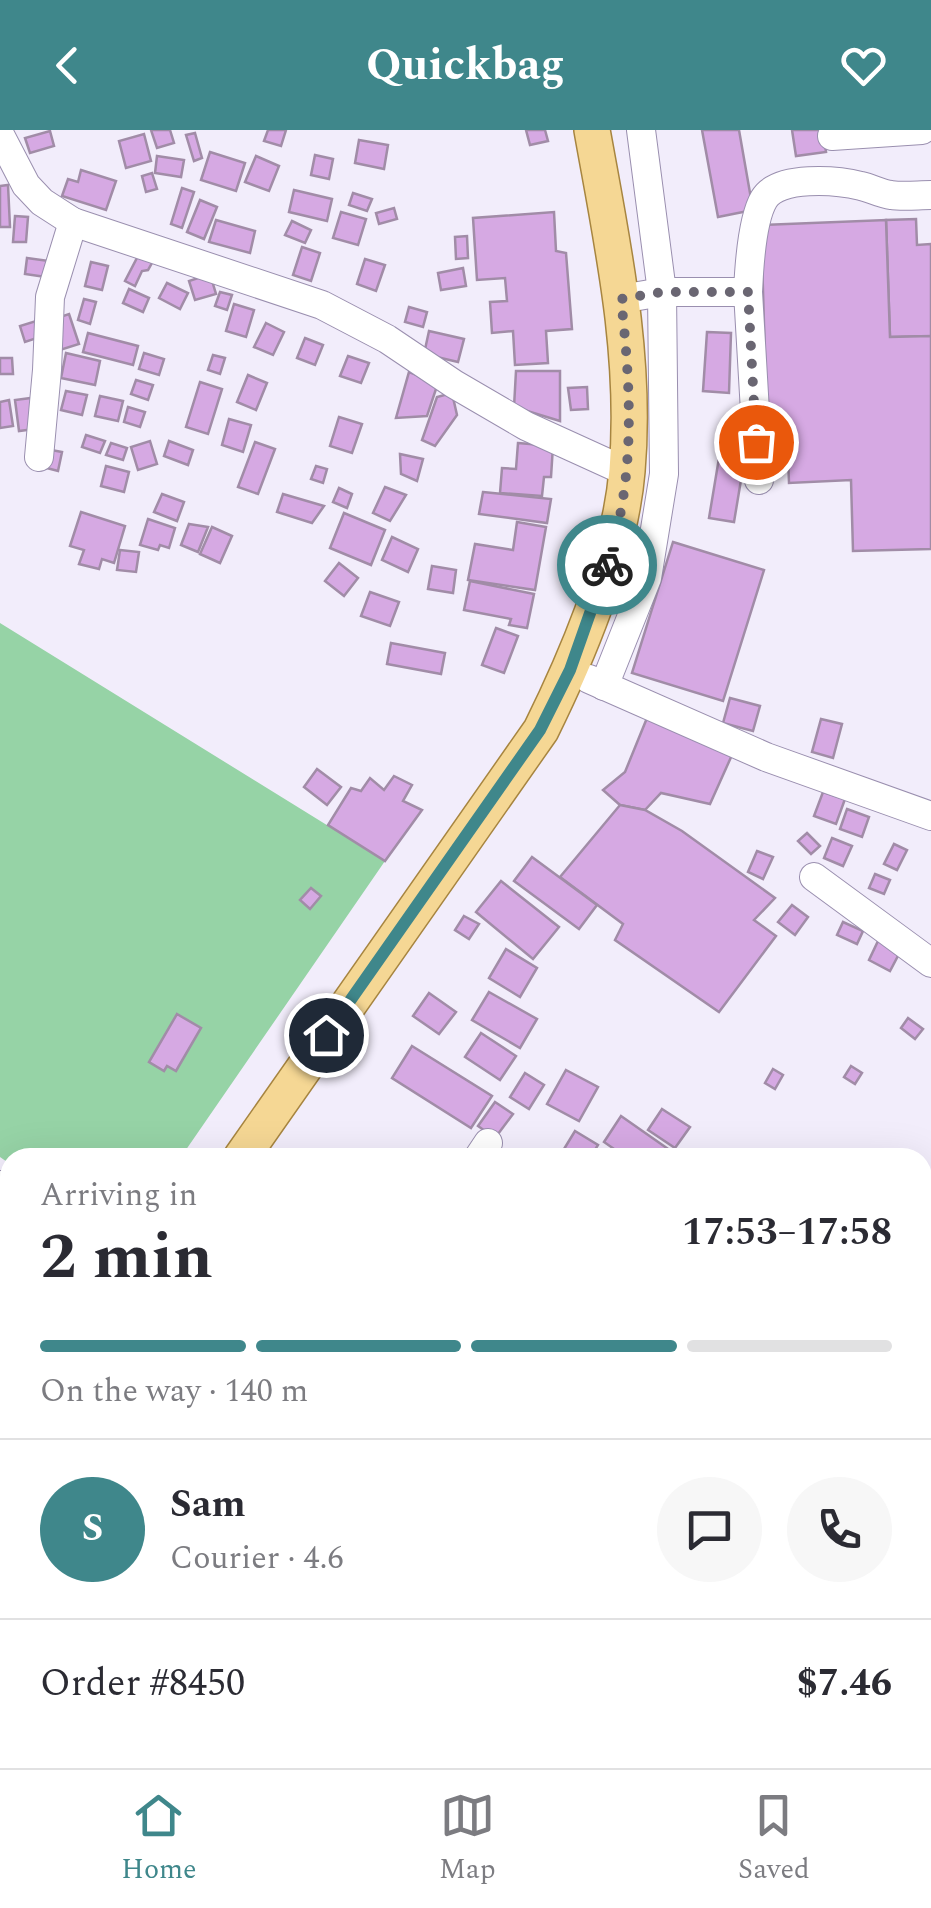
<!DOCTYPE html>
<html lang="en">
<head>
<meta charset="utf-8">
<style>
  :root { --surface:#fff; --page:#f7f7f7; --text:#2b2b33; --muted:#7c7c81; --line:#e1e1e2; --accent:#3f878b }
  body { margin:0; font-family:Spectral,serif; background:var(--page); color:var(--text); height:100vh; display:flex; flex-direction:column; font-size:38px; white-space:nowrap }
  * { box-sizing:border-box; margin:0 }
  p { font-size:32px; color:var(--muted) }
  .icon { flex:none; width:55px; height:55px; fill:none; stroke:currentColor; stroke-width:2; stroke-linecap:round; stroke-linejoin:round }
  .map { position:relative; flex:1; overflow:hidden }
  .sheet { position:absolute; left:0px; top:1018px; width:932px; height:622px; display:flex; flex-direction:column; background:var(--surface); border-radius:30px 30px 0 0; box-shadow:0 10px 40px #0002 }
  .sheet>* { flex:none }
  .pin { position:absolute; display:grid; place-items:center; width:85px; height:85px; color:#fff; margin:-42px; border:5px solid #fff; border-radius:50%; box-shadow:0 2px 10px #0007 }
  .courier { position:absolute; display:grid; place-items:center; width:100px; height:100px; margin:-50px; border:8px solid #3f878b; border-radius:50%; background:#fff; color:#222; box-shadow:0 2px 12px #0007 }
  .overview em { font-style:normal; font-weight:700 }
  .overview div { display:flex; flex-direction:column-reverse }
  .overview { display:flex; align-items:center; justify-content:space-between; height:170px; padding:0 40px }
  h1 { font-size:65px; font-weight:700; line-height:75px }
  .bar { display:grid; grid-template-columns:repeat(4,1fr); gap:15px 10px; align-content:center; height:120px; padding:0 40px }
  .bar i { height:12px; border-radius:8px; background:var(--line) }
  .bar .current { background:var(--accent) }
  .bar p { grid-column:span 4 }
  .line { display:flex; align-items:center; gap:25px; padding:0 40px; border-top:2px solid var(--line) }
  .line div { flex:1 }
  .round { display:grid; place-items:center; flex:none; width:105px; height:105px; border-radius:52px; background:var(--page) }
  header { display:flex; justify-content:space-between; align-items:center; height:130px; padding:0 40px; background:var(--accent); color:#fff; font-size:45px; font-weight:700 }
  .menu { display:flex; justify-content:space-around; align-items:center; height:140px; border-top:2px solid var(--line); background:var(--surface); font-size:28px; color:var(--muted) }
  .menu a { display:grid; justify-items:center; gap:5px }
  .menu .current { color:var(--accent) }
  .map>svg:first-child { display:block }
</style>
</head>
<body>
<header><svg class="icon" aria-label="back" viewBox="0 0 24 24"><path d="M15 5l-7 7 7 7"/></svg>Quickbag<svg class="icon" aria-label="heart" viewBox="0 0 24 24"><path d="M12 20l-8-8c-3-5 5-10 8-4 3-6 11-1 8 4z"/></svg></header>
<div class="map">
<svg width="931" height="1638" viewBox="0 0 931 1638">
  <rect width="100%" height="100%" fill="#f2edfb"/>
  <!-- green -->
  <path fill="#96d3a6" d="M0 493 385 731 181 1027 10 1028V1034L0 1027Z"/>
  <!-- building -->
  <g fill="#d6a9e3" stroke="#a18ca7" stroke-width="2.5">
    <path d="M151 0H170L174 13 157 18Z"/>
    <path d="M268 0H286L281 16 264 11Z"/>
    <path d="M526 0H545L548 11 530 15Z"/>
    <path d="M702 0H739L753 80 718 87Z"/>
    <path d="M792 0H823L826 22 796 26Z"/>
    <path d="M50 1 54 16 30 23 25 8Z"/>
    <path d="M195 3 202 28 194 31 186 5Z"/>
    <path d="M144 4 151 31 126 38 119 11Z"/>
    <path d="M359 10 388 15 384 39 355 33Z"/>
    <path d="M210 22 245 33 236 61 201 50Z"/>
    <path d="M315 25 333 29 329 49 311 45Z"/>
    <path d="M157 26 184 30 181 47 155 43Z"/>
    <path d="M256 26 279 36 269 61 245 52Z"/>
    <path d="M81 40 116 51 106 80 62 66 68 49 78 52Z"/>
    <path d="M152 43 157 59 146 62 142 46Z"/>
    <path d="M8 55 10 97H0V56Z"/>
    <path d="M182 58 194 62 182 98 171 94Z"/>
    <path d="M294 60 332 69 327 91 289 82Z"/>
    <path d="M353 63 372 69 367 81 349 75Z"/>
    <path d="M200 70 217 77 204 109 187 102Z"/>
    <path d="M394 78 397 89 379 94 376 83Z"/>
    <path d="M341 82 366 89 358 115 333 108Z"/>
    <path d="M554 82 556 121 566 123 572 199 546 201 548 233 515 235 513 201 492 203 490 172 507 171 505 148 477 150 473 88Z"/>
    <path d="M15 86 28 87 26 112H13Z"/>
    <path d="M916 89 917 115 931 114V206L890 207 886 90Z"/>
    <path d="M216 90 255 101 250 123 209 112Z"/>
    <path d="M886 90 890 207 931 206V419L853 421 851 350 789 353 788 326 768 327 761 95Z"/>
    <path d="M292 91 311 100 305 113 285 105Z"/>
    <path d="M467 106 468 128 456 129 455 107Z"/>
    <path d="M302 117 320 123 311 151 293 145Z"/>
    <path d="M139 124 153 131 148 140 142 141 135 156 125 151Z"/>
    <path d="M27 128 49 131 46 147 25 144Z"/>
    <path d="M365 129 385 135 376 161 357 154Z"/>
    <path d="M91 132 108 136 102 160 85 156Z"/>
    <path d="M463 138 466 156 441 160 438 143Z"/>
    <path d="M210 144 216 164 195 170 189 151Z"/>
    <path d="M167 153 188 163 180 179 159 168Z"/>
    <path d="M129 159 149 168 143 182 123 173Z"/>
    <path d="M220 162 232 165 227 180 215 176Z"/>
    <path d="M84 169 96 172 90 194 78 190Z"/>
    <path d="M234 174 254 180 246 207 226 201Z"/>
    <path d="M409 177 427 182 423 197 405 192Z"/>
    <path d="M69 184 79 214 60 220 51 190Z"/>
    <path d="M36 191 40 207 25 212 20 196Z"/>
    <path d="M266 193 284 202 273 225 254 217Z"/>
    <path d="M429 201 464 209 458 232 424 224Z"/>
    <path d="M707 202 731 203 729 263 703 261Z"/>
    <path d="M88 203 138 216 133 235 83 222Z"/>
    <path d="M305 208 323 215 315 235 297 228Z"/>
    <path d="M66 223 100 231 95 255 61 248Z"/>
    <path d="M144 223 164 229 159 245 139 239Z"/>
    <path d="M213 225 225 228 220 244 208 240Z"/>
    <path d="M348 226 369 233 361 253 340 246Z"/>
    <path d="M0 228H12L13 244H0Z"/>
    <path d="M516 241H560V291L514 277Z"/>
    <path d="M409 242 438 253 427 286 396 288Z"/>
    <path d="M248 245 267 253 256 280 237 272Z"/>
    <path d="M136 250 153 255 148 270 131 264Z"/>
    <path d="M200 252 222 259 208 304 186 297Z"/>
    <path d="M587 257 588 279 571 280 568 258Z"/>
    <path d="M66 261 87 265 82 285 61 280Z"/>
    <path d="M452 263 457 285 435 316 422 310 437 267Z"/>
    <path d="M100 266 123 271 118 291 95 286Z"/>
    <path d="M31 268 35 299 19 301 15 270Z"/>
    <path d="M9 270 13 296 0 298V272Z"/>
    <path d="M128 277 145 282 140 297 124 292Z"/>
    <path d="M339 287 362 294 352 323 330 316Z"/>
    <path d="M229 289 251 295 243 322 222 315Z"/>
    <path d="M86 305 105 311 100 323 82 317Z"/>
    <path d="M150 311 157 334 138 340 131 317Z"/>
    <path d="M169 311 193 320 188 335 164 326Z"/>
    <path d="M255 312 275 319 258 364 238 357Z"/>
    <path d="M111 313 127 318 123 330 106 325Z"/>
    <path d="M518 313 553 316 551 347H544L542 366 500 363 502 338 516 339Z"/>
    <path d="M46 319 62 322 58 341 43 337Z"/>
    <path d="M400 324 423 329 417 351 401 344Z"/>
    <path d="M719 328 744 332 734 392 709 388Z"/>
    <path d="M106 336 129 342 124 362 101 356Z"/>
    <path d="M316 336 327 339 323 353 311 349Z"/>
    <path d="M385 357 406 365 390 391 373 383Z"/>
    <path d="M339 358 352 364 347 378 333 372Z"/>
    <path d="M483 362 551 369 547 393 479 384Z"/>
    <path d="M162 364 184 372 177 391 154 382Z"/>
    <path d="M283 364 324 376 312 393 277 382Z"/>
    <path d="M81 382 125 396 114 433 102 429 99 439 79 434 84 420 70 416Z"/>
    <path d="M344 383 385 400 371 435 330 418Z"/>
    <path d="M148 389 175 398 169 418 160 415 158 420 140 415Z"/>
    <path d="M517 392 546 397 535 460 468 450 475 414 513 420Z"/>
    <path d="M189 394 208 397 198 422 181 415Z"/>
    <path d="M212 397 232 406 220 433 200 424Z"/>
    <path d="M392 407 418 419 408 442 382 430Z"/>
    <path d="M673 412 764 440 723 571 632 543Z"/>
    <path d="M120 420 139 422 136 442 117 440Z"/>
    <path d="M339 433 358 448 344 466 325 451Z"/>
    <path d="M432 436 456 440 453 463 428 459Z"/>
    <path d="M470 451 534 464 527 498 509 495 511 489 464 480Z"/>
    <path d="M370 462 399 472 390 496 361 486Z"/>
    <path d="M496 498 518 506 504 543 482 535Z"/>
    <path d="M391 513 445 523 441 544 387 534Z"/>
    <path d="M730 568 760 576 753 601 723 593Z"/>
    <path d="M647 588 732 625 710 674 661 663 645 680 620 675 603 660 625 642Z"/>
    <path d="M821 589 842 594 833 628 812 622Z"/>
    <path d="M317 639 341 657 327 675 304 657Z"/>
    <path d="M394 646 412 655 403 671 422 680 385 731 328 695 351 658 361 661 370 648 384 660Z"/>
    <path d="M823 662 845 669 836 694 814 686Z"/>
    <path d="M620 675 645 680 682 701 775 768 754 790 776 806 719 882 615 810 623 794 560 747Z"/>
    <path d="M847 679 869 687 862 707 840 699Z"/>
    <path d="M807 703 820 716 811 724 798 711Z"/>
    <path d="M832 708 852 716 843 736 824 728Z"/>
    <path d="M894 714 907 720 897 740 884 734Z"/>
    <path d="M757 721 773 727 763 749 748 742Z"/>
    <path d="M532 727 597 775 579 799 514 751Z"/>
    <path d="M875 744 890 750 884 764 869 758Z"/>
    <path d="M501 751 559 797 533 829 476 782Z"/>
    <path d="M311 758 321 766 310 779 300 770Z"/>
    <path d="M792 775 808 787 795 805 778 792Z"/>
    <path d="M464 786 479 794 469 809 455 800Z"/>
    <path d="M843 792 863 801 857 814 837 805Z"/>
    <path d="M878 811 900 822 890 841 869 830Z"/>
    <path d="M506 819 537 838 520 867 489 848Z"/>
    <path d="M489 862 537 889 520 918 472 890Z"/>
    <path d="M429 863 456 882 439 904 413 886Z"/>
    <path d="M177 884 201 898 176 941 167 936 164 941 149 932Z"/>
    <path d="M908 888 923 899 915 909 901 898Z"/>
    <path d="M481 903 516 926 500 950 465 927Z"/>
    <path d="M412 916 492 966 471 998 392 948Z"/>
    <path d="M851 936 862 943 855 954 844 947Z"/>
    <path d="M773 939 783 945 775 959 765 953Z"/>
    <path d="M566 940 598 957 579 991 547 974Z"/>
    <path d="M525 943 544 955 529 979 510 967Z"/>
    <path d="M495 972 513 984 495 1008 478 996Z"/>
    <path d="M662 979 690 997 675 1018 648 1000Z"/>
    <path d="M621 986 681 1028H627L604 1012Z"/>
    <path d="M575 1001 598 1015 590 1028H567L561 1024Z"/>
    <path d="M922 1189 931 1195V1205L922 1217Z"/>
    <path d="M931 1205V1265L922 1260V1218Z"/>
    <path d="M922 1332 931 1337V1359L922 1371Z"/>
    <path d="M931 1359V1398L922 1393V1371Z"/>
    <path d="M922 1410 931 1416V1453L922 1466Z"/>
    <path d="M10 1468V1545L0 1539V1483Z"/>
    <path d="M929 1575 931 1576V1635L926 1631 930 1625 922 1619V1585Z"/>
    <path d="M922 1619 930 1625 926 1631 931 1635V1638H882L888 1630H922Z"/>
    <path d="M186 1630H249L243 1638H188L183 1634Z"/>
    <path d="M345 1630H461L472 1638H357Z"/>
    <path d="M467 1630H533L528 1638H472L465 1633Z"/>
    <path d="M669 1630H748L742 1638H663Z"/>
    <path d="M748 1630H762L774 1638H742Z"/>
    <path d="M762 1630H807L801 1638H774Z"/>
  </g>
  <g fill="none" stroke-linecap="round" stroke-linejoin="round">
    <!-- minor casing -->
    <g stroke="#9a8faf" stroke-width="30">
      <g id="minor">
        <path d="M0 5 26 55 42 72 73 92 322 175 387 209 454 254 526 296 627 342"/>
        <path d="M832 6 922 0"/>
        <path d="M748 162 759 350"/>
        <path d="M621 169 662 162H748C749 139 752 89 764 69 778 45 837 50 861 56 871 58 881 64 891 65 904 67 918 65 931 65"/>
        <path d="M39 327 47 240 50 167 73 92"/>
        <path d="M589 549 766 627 931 686"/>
        <path d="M604 556 647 448 664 344 662 162 641 0"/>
        <path d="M814 747 931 833"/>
        <path d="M478 1028 488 1013"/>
        <path d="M0 1055 10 1061"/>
        <path d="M922 1072 931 1057"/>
        <path d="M922 1505 931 1491"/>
        <path d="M621 1630 632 1638"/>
        <path d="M304 1638 306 1630"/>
        <path d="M555 1638 560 1630"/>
        <path d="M826 1638 832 1630"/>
      </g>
    </g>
    <!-- major casing -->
    <g stroke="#a78540" stroke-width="38">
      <g id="major">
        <path d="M241 1028 541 600C578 525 620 425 627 341 637 226 612 112 592 0"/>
        <path d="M0 1379 10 1364"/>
      </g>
    </g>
    <!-- minor -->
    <use href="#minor" stroke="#fff" stroke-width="28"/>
    <!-- major -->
    <use href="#major" stroke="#f5d794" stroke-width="35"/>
  </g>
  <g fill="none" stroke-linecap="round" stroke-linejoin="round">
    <!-- done -->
    <path stroke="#6a6672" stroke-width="10" stroke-dasharray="0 18" d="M607 435C636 349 631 258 621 169L662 162H748L756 312"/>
    <!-- route -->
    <path stroke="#3f878b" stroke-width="12" d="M326 905 540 600 570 540 607 435"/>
  </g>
</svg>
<div class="pin" style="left:756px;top:312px;background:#ea580c"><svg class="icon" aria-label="bag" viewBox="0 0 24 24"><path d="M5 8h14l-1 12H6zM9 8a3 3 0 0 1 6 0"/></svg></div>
<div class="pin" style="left:326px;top:905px;background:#1f2937"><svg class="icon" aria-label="home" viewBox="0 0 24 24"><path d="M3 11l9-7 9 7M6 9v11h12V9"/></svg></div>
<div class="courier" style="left:607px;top:435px"><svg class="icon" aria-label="bike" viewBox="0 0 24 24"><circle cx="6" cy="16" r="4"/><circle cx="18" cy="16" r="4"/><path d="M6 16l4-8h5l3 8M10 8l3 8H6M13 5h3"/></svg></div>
<section class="sheet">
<div class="overview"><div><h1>2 min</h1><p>Arriving in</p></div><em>17:53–17:58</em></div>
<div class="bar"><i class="current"></i><i class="current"></i><i class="current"></i><i></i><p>On the way · 140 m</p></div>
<div class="line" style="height:180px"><b class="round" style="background:var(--accent);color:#fff">S</b><div><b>Sam</b><p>Courier · 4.6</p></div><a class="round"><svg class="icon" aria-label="chat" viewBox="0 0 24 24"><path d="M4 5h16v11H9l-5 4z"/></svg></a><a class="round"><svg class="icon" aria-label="phone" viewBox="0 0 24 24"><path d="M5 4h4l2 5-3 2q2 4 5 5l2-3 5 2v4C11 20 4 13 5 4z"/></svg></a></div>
<div class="line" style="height:130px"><div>Order #8450</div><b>$7.46</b></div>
</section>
</div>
<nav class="menu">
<a class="current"><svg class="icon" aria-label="home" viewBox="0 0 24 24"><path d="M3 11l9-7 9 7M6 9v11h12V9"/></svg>Home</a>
<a><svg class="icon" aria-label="map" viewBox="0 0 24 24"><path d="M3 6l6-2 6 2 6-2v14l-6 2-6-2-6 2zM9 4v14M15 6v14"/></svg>Map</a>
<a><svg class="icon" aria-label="saved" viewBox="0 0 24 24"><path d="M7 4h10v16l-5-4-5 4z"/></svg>Saved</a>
</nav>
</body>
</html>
